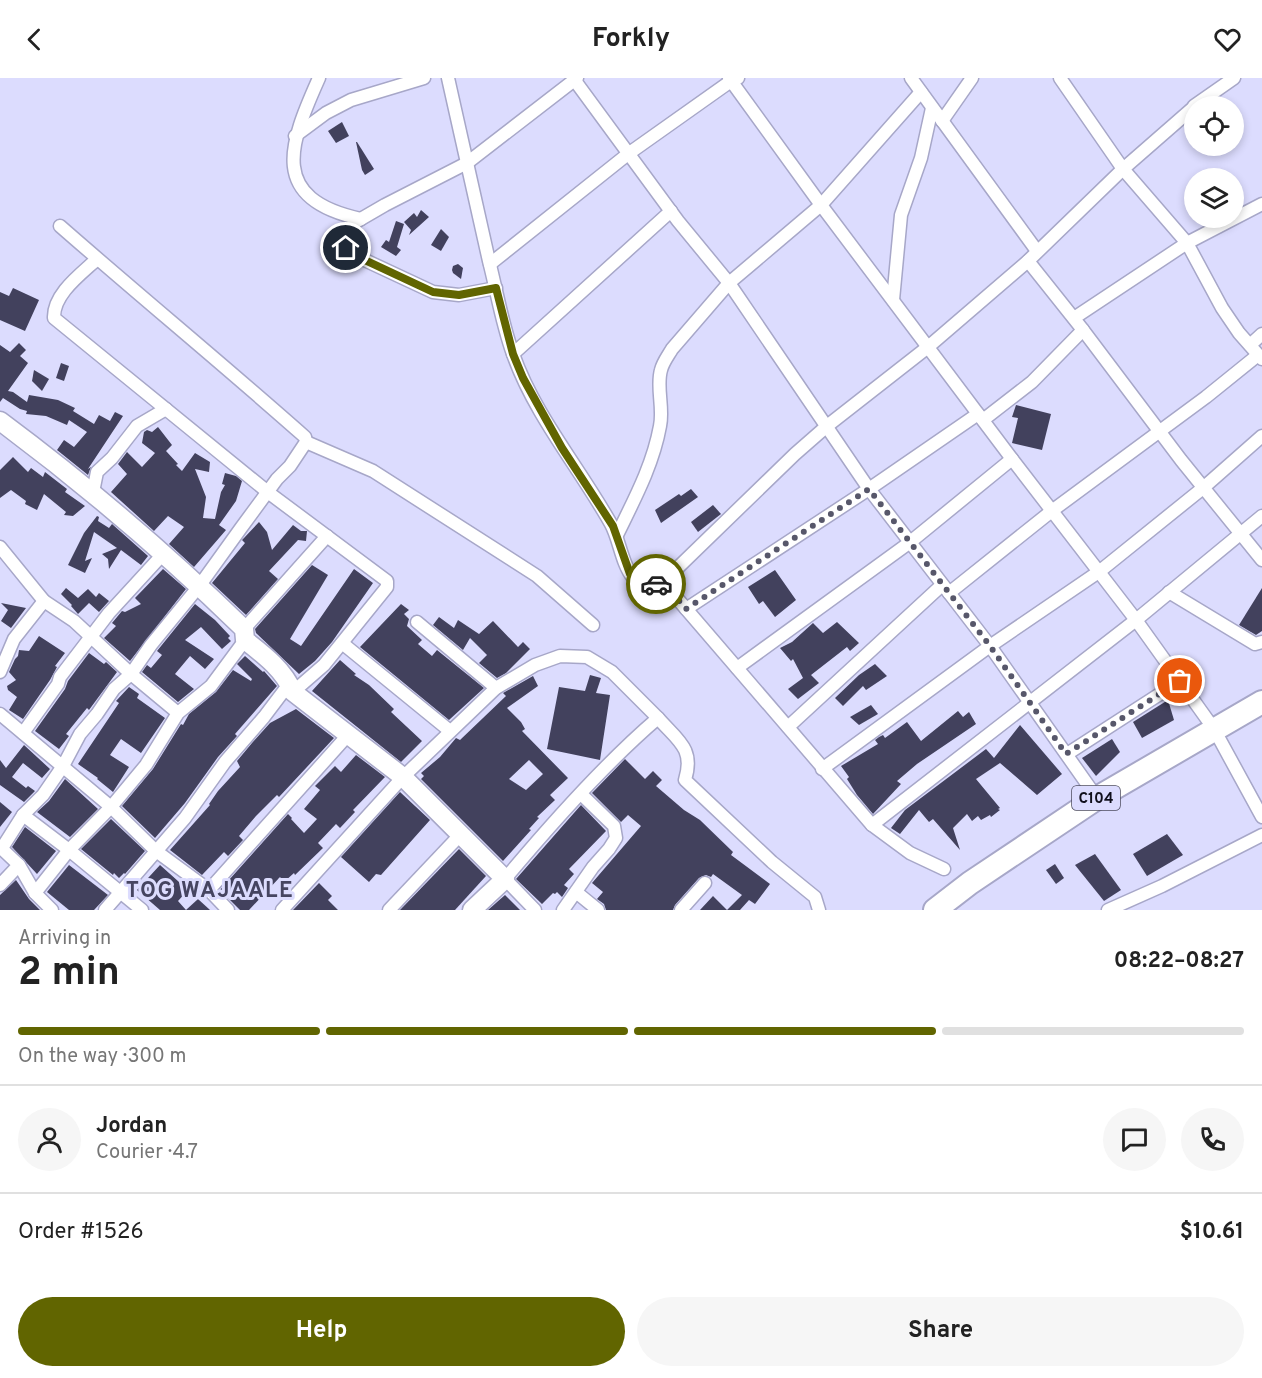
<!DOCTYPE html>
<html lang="en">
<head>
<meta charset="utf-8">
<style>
  :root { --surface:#fff; --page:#f6f6f6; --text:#222; --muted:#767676; --line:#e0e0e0; --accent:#616500 }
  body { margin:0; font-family:Overpass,sans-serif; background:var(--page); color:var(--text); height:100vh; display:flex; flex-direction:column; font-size:22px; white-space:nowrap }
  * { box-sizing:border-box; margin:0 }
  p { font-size:20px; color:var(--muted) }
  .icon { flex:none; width:33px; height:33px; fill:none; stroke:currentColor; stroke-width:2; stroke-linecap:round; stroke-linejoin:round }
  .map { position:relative; height:832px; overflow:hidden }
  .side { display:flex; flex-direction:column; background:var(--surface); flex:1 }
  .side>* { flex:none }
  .fabs { position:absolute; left:1184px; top:18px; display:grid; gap:12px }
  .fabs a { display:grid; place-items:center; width:60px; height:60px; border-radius:50%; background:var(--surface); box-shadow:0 3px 9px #0003; font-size:30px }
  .pin { position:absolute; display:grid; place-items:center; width:51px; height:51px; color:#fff; margin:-26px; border:3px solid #fff; border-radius:50%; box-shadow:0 2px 6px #0007 }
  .courier { position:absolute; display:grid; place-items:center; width:60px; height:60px; margin:-30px; border:4px solid #616500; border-radius:50%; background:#fff; color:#222; box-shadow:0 2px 8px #0007 }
  .headline em { font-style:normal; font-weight:700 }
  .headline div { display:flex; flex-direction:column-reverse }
  .headline { display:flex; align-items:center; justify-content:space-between; height:102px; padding:0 18px }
  h1 { font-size:39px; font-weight:700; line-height:45px }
  .bar { display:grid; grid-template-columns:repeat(4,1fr); gap:9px 6px; align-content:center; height:72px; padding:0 18px }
  .bar i { height:8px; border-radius:4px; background:var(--line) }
  .bar .active { background:var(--accent) }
  .bar p { grid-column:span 4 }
  .line { display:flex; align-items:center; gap:15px; padding:0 18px; border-top:2px solid var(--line) }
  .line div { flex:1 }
  .round { display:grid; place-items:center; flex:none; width:63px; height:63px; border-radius:32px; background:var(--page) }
  .button { display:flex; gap:12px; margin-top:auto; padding:12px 18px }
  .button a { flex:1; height:69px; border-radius:36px; background:var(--accent); color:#fff; font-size:24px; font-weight:700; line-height:69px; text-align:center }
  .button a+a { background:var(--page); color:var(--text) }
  header { display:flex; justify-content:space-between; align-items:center; height:78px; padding:0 18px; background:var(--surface); font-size:27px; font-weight:700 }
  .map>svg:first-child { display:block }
</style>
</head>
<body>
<header><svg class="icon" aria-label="back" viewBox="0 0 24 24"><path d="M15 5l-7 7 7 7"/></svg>Forkly<svg class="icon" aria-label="heart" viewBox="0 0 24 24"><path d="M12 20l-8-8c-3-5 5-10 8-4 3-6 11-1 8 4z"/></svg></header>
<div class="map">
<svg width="1262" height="832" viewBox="0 0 1262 832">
  <rect width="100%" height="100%" fill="#dcdcfe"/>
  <!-- building -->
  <g fill="#42415d" fill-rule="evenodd">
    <path d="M342 44 349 58 336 65 328 53Z"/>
    <path d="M356 64H357L374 91 365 97 362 92Z"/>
    <path d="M421 132 429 139 409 157 411 152 404 144 414 135 417 139Z"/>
    <path d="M396 143 404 146 397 169 401 172 396 178 381 169 386 162 389 164Z"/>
    <path d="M441 151 449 159 441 173 431 167Z"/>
    <path d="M458 186 463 190 461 201 453 195 452 192 453 188Z"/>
    <path d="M13 210 39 222 25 253 0 242V214L9 218Z"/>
    <path d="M19 265 26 272 20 278 28 285 8 313 13 314 27 324 29 317 58 322 75 330 73 333 94 346 99 337 110 343 115 334 123 338 88 391 91 389 88 397 57 372 64 362 74 369 87 354 69 342 67 347 46 338 26 336 27 333 20 331 3 320 0 324V267L10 274Z"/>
    <path d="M61 285 69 288 64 303 56 300Z"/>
    <path d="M34 292 49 301 42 313 32 303Z"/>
    <path d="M1016 327 1051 336 1042 372 1012 365 1018 340 1012 339Z"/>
    <path d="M158 349 172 367 166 373 178 386 176 387 182 393 195 375 210 384 209 394 195 391 206 419 203 440 215 441 221 414 225 407 222 406 225 395 236 398 242 403 236 423 219 447 226 452 194 489 169 466 184 449 168 438 154 453 111 414 127 396 118 386 127 374 142 389 155 375 142 365 144 354 147 352 152 354Z"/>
    <path d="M13 379 28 394 31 390 43 399 45 394 67 411 65 414 85 428 73 438 64 437 66 434 44 416 37 432 25 426 26 423 11 412 0 420V392Z"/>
    <path d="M691 411 698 419 661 445 655 432 679 416 681 418Z"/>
    <path d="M713 427 721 436 698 454 691 444Z"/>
    <path d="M97 438 99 439 98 443 109 450 112 446 148 478 141 487 121 472 109 491 108 481 102 476 117 470 94 454 85 483 92 480 85 495 68 487 84 455Z"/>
    <path d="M259 444 267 454 272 472 293 447 301 453H307L306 463 298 462 269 493 278 501 246 537 212 505 245 465 242 462 244 460Z"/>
    <path d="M312 487 328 497 290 561 301 568 354 491 373 505 332 564 315 583 299 596 256 555 255 551Z"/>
    <path d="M163 491 186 511 130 583 104 560 116 548 112 545 122 533 125 534 141 526 135 520Z"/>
    <path d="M775 492 796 522 775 539 763 523 759 526 748 509Z"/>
    <path d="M66 510 78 520 88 511 96 519 99 515 109 523 99 534 89 525 78 536 71 528 72 527 61 516Z"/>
    <path d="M1262 510V553L1256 557 1239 547Z"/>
    <path d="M1 525 26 530 11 550 1 543 8 532Z"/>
    <path d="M195 526 215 542 230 558 228 560 231 563 222 571 201 549 185 562 214 581 205 591 190 578 175 596 194 611 178 624 142 594 147 587 151 590 162 577 157 573Z"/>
    <path d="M401 526 409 532 404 536 409 541 407 548 422 562 418 566 432 578 437 572 484 610 449 642 360 569Z"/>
    <path d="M439 539 454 550 458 542 479 556 493 543 518 569 523 564 530 571 506 595 497 600 479 585 487 577 470 560 463 572 433 547Z"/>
    <path d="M837 544 859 565 850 573 847 569 811 597 819 605 798 621 788 611 803 600 793 581 791 583 780 570 792 564 813 545 823 555Z"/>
    <path d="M39 558 65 575 55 588 57 589 50 602 23 641 9 632 17 619 8 612 7 608 16 602 9 594 15 581 18 578 19 572 29 573Z"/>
    <path d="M89 575 104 586 106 584 117 594 89 632 87 630 66 656 69 658 59 671 35 653 65 611 68 603Z"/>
    <path d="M245 578 263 594 264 593 277 608 235 656 237 658 218 679 185 725 155 760 122 728 153 691 181 646 183 647 189 636 216 614 233 592 251 603 252 601 237 586Z"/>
    <path d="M340 582 356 596 354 597 369 607 394 631 391 634 422 663 401 684 312 613Z"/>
    <path d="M875 586 887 598 866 612 863 608 843 628 835 620 859 597Z"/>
    <path d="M590 597 601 600 596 615 610 617 600 682 547 671 559 609 585 613Z"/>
    <path d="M533 598 538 608 507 630 521 644 525 651 522 653 568 700 550 717 555 722 537 739 539 740 529 751 531 752 503 783 421 701 424 698 421 695 440 679 456 660 460 662 506 618 503 615ZM529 682 543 696 526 712 509 701Z"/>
    <path d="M129 609 139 616 137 620 165 640 141 675 121 661 110 677 129 689 113 714 97 701 98 700 78 686 119 625 116 623Z"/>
    <path d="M1168 622 1174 642 1142 660 1133 644Z"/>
    <path d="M871 627 878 636 859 647 850 639Z"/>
    <path d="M296 631 334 660 279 719 277 717 256 738 239 758 243 762 228 778 224 774 202 797 170 772 210 727 209 726 218 713 240 689 237 683 252 665 270 645Z"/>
    <path d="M958 633 963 639 969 634 976 646 917 686 897 703 901 706 873 736 857 717 847 701 849 699 841 688 878 666 875 662 879 659 883 657 885 660 907 644 921 663Z"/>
    <path d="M1020 647 1062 696 1037 717 1000 685 976 701 1000 730 998 731 1000 732 991 739 990 737 981 742 978 738 972 743 967 736 953 750 960 772 933 741 929 744 919 732 900 756 891 750 905 732 986 671 994 680Z"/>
    <path d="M1112 661 1120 674 1096 698 1082 680Z"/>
    <path d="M24 667 50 691 42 700 23 685 12 699 26 710 28 708 35 713 24 724 0 707V682L6 690Z"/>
    <path d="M356 677 385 699 353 732 355 734 340 750 336 746 318 765 323 770 295 797 294 795 284 804 280 799 249 832H240L220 812 288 736 292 740 291 741 304 755 317 741 304 731 320 712 315 708 335 688 341 694Z"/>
    <path d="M625 681 645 701 653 693 662 702 656 708 684 732 700 742 733 774 731 777 770 806 755 826 749 822 740 832H700L713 818 727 832 742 817 713 796 711 799 706 797 699 800 675 827 673 832H606L604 826 597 821 603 814 592 805 641 748 628 737 621 744 592 715Z"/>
    <path d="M65 701 98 731 70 759 37 734 49 723Z"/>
    <path d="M400 714 430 742 381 797 376 796 369 804 341 779Z"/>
    <path d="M0 724 12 734 0 749Z"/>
    <path d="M581 727 606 753 569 791 574 796 564 807 568 810 562 819 557 814 555 816 553 815 542 826 516 801Z"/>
    <path d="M111 741 145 773 125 796 124 795 119 800 114 795 113 797 81 771Z"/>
    <path d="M25 749 56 773 37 796 12 769Z"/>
    <path d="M1167 756 1183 777 1147 798 1133 776Z"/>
    <path d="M459 771 486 798 455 832H400Z"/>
    <path d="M1095 776 1121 812 1104 823 1075 787Z"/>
    <path d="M1055 786 1064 800 1056 806 1046 792Z"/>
    <path d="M69 787 108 817 94 832H69L47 814Z"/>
    <path d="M160 787 188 812 178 823 186 832H160L137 812Z"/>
    <path d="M16 802 29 821 40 832H0V817Z"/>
    <path d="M319 805 332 818 328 822 338 832H293Z"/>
    <path d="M505 817 520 832H488Z"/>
    <path d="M198 821 210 832H186Z"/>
  </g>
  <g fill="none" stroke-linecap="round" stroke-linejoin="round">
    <!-- street casing -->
    <g stroke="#a7a7c8" stroke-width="15">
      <g id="street">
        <path d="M319 0C289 67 268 121 361 141"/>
        <path d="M448 0C462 61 475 122 489 183 497 214 502 246 513 276 535 338 579 389 611 446 624 469 623 520 663 504L795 376 827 348 928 269 1028 183 1123 91 1194 29"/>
        <path d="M573 0 678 143 729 205 869 411 990 568 1097 720"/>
        <path d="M729 0 821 127 1012 381 1136 542 1214 651 1262 739"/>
        <path d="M911 0 1037 173"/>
        <path d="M1060 0 1123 91 1187 165 1222 230 1239 255 1262 281"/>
        <path d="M1194 28 1234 0"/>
        <path d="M942 43 972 0"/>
        <path d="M295 58 326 35 351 22 424 0"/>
        <path d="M97 181C81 196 53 216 54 240L269 415 387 503V509L324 587 293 614"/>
        <path d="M1028 183 1083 252 1181 382 1262 482"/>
        <path d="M490 186 628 76 731 3 738 0"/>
        <path d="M496 210 459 217 433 214 356 178 349 173 345 165 346 157 354 145 385 127 467 85 577 0"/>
        <path d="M893 222 901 137 921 80 932 30"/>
        <path d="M1074 240 1187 165 1262 126"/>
        <path d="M1250 267 1262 256"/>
        <path d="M513 276 671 133"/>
        <path d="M983 342 1032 304 1083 252"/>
        <path d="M306 364 373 393 537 498 593 547"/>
        <path d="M93 414 97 394 112 380 137 348 166 331"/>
        <path d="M617 457C634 422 653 387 660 348 664 330 656 309 661 292 663 284 668 278 672 271L729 205 821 127 921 14"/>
        <path d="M0 469 44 523 74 543 131 596 178 635"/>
        <path d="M663 504 872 747 910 775 944 791"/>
        <path d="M1169 514 1255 566 1262 564"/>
        <path d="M949 515 1053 432 1206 319 1258 277"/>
        <path d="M686 531 869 411 978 336"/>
        <path d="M417 544 496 610"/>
        <path d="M244 551 327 458"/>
        <path d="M342 565 450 653"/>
        <path d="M737 590 909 465 1012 381"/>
        <path d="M0 594 14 561 44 523"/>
        <path d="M0 636 111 729 156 773 209 812 228 832"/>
        <path d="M658 640C677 662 695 670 685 702L772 784 815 819 819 832"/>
        <path d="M788 649 942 507"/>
        <path d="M23 655 58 606 60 599 109 535 164 475"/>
        <path d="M1067 676 1180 603"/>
        <path d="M822 691 990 568 1100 493 1203 410 1262 358"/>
        <path d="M23 737 69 772 142 832"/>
        <path d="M872 747 1136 542 1262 438"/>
        <path d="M0 769 19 787 35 815 52 832"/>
        <path d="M2 770 23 737 43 717 63 688 80 656 97 636 114 611 131 596 151 567 200 507 241 450 277 401 290 388 306 364 305 359C225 288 141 219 60 148"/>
        <path d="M0 807 19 787"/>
        <path d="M209 812 348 657"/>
        <path d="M576 814 598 832"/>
        <path d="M35 815 69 772 111 729 146 687 178 635 211 608 245 562"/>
        <path d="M105 832 185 740 225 684 264 639 289 606"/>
        <path d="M282 832 403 699 496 610 535 587 560 578 587 579 612 594 658 640C603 687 551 746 505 801L535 832"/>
        <path d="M389 832 461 756"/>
        <path d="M563 832 593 789 609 771 616 760 614 748 581 716"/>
        <path d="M681 832 705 805"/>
        <path d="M1108 832 1162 808 1262 757"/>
      </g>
    </g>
    <!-- secondary casing -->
    <g stroke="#a7a7c8" stroke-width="21">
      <path id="secondary" d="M0 343C86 407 167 476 244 551L245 562C264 577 283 591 293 614L403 699 505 801 472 832"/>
    </g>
    <!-- highway casing -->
    <g stroke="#a7a7c8" stroke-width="26">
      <path id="highway" d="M935 832 970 805 1097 720 1262 624"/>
    </g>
    <!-- street -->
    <use href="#street" stroke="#fff" stroke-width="12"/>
    <!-- secondary -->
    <use href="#secondary" stroke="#fff" stroke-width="18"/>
    <!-- highway -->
    <use href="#highway" stroke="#fff" stroke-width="22"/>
  </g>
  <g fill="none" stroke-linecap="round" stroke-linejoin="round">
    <!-- done -->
    <path stroke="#57576a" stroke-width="6" stroke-dasharray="0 10.8" d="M656 506 663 504 686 531 869 411 990 568 1066 676 1180 603"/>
    <!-- route -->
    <path stroke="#616500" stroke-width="8" d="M346 170 356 178 433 214 459 217 496 210 513 276 523 300 562 370 613 448 630 496 639 505 650 508 656 506"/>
  </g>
  <g text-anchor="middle" stroke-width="6" stroke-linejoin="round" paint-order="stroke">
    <!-- shield labels -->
    <rect fill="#dcdcfe" stroke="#4d4c5f" stroke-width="1.5" x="1072" y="708" width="48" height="24" rx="4.5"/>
    <g font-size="15" font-weight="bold" fill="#100f1b">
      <text x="1096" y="725">C104</text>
    </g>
    <!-- district labels -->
    <g font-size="22" font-weight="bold" letter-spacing="1.5" fill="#464561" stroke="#dcdcfe">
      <text x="210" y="819">TOG WAJAALE</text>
    </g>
  </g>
</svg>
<div class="fabs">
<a><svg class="icon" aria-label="locate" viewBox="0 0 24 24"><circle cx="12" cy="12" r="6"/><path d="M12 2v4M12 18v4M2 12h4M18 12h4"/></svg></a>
<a><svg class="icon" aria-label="layers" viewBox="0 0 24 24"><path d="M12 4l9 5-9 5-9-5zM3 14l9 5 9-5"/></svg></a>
</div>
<div class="pin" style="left:1180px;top:603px;background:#ea580c"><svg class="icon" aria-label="bag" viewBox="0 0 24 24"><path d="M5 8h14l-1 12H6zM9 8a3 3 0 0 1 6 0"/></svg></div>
<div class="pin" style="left:346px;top:170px;background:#1f2937"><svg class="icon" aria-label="home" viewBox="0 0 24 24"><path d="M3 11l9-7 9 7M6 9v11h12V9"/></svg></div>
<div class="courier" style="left:656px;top:506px"><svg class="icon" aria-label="car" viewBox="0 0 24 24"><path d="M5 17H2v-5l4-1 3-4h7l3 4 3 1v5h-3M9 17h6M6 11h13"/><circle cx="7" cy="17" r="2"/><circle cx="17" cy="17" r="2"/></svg></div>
</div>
<section class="side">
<div class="headline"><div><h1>2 min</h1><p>Arriving in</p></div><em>08:22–08:27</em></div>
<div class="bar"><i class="active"></i><i class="active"></i><i class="active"></i><i></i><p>On the way · 300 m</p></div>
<div class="line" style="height:108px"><a class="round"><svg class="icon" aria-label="person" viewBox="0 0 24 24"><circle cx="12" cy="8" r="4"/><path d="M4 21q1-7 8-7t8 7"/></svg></a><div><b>Jordan</b><p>Courier · 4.7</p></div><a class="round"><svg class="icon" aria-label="chat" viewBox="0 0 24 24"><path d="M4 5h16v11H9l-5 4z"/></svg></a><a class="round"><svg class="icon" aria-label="phone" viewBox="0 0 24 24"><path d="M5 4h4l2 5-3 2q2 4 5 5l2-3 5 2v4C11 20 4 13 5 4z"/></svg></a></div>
<div class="line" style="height:78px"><div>Order #1526</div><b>$10.61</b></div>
<div class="button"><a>Help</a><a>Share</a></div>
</section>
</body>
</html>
